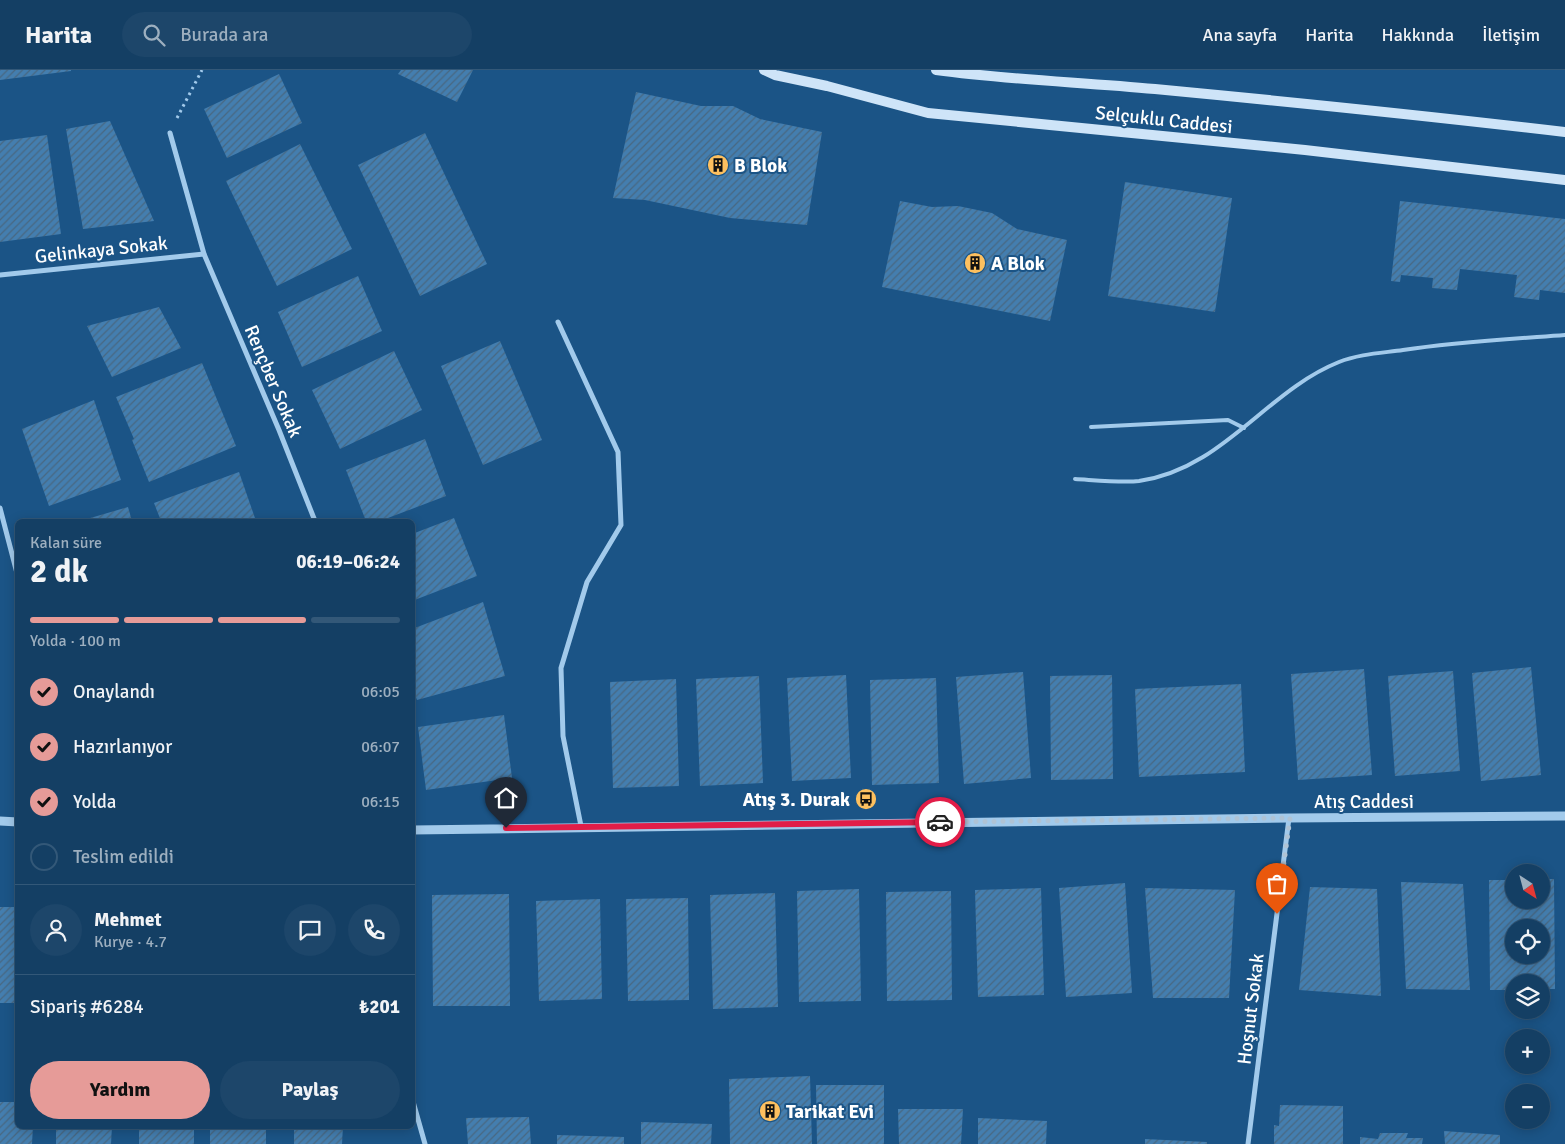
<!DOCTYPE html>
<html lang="tr">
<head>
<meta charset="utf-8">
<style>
  :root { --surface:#143f64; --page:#1d466a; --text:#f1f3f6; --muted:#9dafbf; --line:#335878; --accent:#e69b98 }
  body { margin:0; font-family:Signika,sans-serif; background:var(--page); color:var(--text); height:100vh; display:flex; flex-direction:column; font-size:19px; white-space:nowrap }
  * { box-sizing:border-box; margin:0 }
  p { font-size:16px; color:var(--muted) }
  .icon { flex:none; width:28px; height:28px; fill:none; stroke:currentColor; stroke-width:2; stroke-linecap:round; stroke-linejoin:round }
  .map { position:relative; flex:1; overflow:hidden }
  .sheet { position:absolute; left:15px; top:449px; width:400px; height:610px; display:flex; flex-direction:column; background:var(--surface); border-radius:8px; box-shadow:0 2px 12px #0003,0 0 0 1px var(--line) }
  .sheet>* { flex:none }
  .needle { width:32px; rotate:144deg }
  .fabs { position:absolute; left:1505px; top:794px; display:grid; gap:10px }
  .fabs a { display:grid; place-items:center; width:45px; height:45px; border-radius:50%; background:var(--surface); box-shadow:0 2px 12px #0003,0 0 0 1px var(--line); font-size:25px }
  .pin { position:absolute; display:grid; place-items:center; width:42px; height:42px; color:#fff; margin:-51px -21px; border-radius:50% 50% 50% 0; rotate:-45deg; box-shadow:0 0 5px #0007 }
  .pin .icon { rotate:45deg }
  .courier { position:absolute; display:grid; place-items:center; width:50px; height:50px; margin:-25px; border:4px solid #e11d48; border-radius:50%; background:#fff; color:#222; box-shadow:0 1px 6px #0007 }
  .headline em { font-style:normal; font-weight:700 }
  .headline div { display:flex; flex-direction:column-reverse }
  .headline { display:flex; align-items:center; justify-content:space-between; height:85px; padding:0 15px }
  h1 { font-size:32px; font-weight:700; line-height:38px }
  .bar { display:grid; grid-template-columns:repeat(4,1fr); gap:8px 5px; align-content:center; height:60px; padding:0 15px }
  .bar i { height:6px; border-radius:4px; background:var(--line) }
  .bar .active { background:var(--accent) }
  .bar p { grid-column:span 4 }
  .line { display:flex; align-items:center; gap:12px; padding:0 15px; border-top:1px solid var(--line) }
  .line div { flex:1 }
  .round { display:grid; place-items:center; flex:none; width:52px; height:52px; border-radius:26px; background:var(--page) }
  ol { padding:0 15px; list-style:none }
  li { display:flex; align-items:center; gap:15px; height:55px }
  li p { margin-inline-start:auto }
  li .icon { padding:5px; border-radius:50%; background:var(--accent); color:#111; stroke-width:4 }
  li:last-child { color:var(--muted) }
  li i { width:28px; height:28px; border:2px solid var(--line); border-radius:50% }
  .cta { display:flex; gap:10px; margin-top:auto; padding:10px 15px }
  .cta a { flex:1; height:58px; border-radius:30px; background:var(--accent); color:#111; font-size:20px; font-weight:700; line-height:58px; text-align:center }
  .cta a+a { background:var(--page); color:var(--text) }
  header { display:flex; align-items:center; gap:30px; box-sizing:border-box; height:70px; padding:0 25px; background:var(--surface); border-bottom:1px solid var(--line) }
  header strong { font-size:24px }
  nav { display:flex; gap:28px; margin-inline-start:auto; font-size:18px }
  .search { width:350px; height:45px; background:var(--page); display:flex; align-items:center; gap:12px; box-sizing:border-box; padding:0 18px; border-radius:28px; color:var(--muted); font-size:19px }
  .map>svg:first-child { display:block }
</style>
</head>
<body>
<header>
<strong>Harita</strong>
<div class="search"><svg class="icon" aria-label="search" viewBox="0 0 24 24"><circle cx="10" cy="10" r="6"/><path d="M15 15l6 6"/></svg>Burada ara</div>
<nav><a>Ana sayfa</a><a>Harita</a><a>Hakkında</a><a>İletişim</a></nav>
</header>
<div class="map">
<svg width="1565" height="1074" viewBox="0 0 1565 1074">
  <defs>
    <pattern id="building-hatch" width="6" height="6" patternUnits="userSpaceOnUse" patternTransform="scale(1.25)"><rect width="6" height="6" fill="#447eaf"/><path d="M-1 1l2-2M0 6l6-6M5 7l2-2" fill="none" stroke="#486882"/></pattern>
  </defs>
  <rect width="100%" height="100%" fill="#1b5486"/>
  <!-- building -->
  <g fill="url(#building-hatch)" fill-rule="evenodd">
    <path d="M0 0H71V1L0 10Z"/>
    <path d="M401 0H473L457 32 398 4Z"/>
    <path d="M279 4 302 53 227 88 204 39Z"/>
    <path d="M636 22 701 36H733L760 49 822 62 807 155 730 148 645 130 613 128Z"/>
    <path d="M110 51 154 151 83 159 66 59Z"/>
    <path d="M425 63 487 194 420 226 358 95Z"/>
    <path d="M47 65 61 164 0 172V71Z"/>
    <path d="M300 74 352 179 277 216 226 111Z"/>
    <path d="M1125 112 1232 128 1215 242 1108 226Z"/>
    <path d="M900 131 932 137 958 136 992 143 1017 159 1067 170 1050 251 882 217Z"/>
    <path d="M1400 131 1565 149V223L1540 220 1539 230 1514 227 1517 205 1460 199 1457 220 1432 218 1433 208 1401 205 1400 212 1391 211Z"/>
    <path d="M358 206 382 261 302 297 278 242Z"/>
    <path d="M159 237 181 278 112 307 87 256Z"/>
    <path d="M500 271 542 370 483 395 441 296Z"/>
    <path d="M394 281 422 340 340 379 312 320Z"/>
    <path d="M202 293 236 376 149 412 132 370 134 369 116 327Z"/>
    <path d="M94 330 121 410 49 436 22 359Z"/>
    <path d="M425 369 446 426 380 451H366L346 400Z"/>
    <path d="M239 402 256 451H161L154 433Z"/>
    <path d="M128 437 132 451H80Z"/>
    <path d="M454 448 477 506 412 531V464Z"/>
    <path d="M483 532 505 606 417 630 412 617V559Z"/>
    <path d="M1531 597 1541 705 1481 711 1472 603Z"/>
    <path d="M1364 599 1372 705 1298 710 1291 604Z"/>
    <path d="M1453 601 1460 701 1395 706 1388 606Z"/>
    <path d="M1023 602 1031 708 964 714 956 607Z"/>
    <path d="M846 605 851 708 792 711 787 608Z"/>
    <path d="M1112 605 1113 709 1051 710 1050 606Z"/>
    <path d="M759 606 763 713 700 716 696 609Z"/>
    <path d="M936 608 939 713 872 715 870 610Z"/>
    <path d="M676 609 679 716 613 718 610 612Z"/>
    <path d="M1241 614 1245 702 1139 707 1135 619Z"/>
    <path d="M504 645 512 708 426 720 418 657Z"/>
    <path d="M1541 809H1554L1555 919H1541V912H1514V920H1490L1489 810H1514V830H1541ZM1514 858H1541V885H1514Z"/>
    <path d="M1401 812 1463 814 1470 920 1406 919Z"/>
    <path d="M1125 813 1132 923 1066 927 1059 818Z"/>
    <path d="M1310 817 1377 819 1381 926 1299 920Z"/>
    <path d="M1041 818 1044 925 978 927 975 820Z"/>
    <path d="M1145 818 1235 820 1229 928H1153Z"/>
    <path d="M859 819 861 931 799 932 797 821Z"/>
    <path d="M951 821 952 930 887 931 886 822Z"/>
    <path d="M775 823 778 937 713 939 710 825Z"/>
    <path d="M509 824 510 936H433L432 825Z"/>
    <path d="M688 828 689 930 628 931 626 829Z"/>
    <path d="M600 829 602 929 539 931 536 831Z"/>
    <path d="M0 837H17L14 933H0Z"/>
    <path d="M810 1006 812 1074H730L729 1009Z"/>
    <path d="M816 1015H884V1074H817Z"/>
    <path d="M0 1032H18V1056H33L32 1074H0Z"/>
    <path d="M1280 1035 1343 1036V1074H1274V1055L1279 1056Z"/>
    <path d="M898 1039H963L961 1074H899Z"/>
    <path d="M529 1047 531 1074H468L466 1048Z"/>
    <path d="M978 1048 1047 1051 1046 1074H978Z"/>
    <path d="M641 1052 712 1054 711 1074H641Z"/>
    <path d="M56 1056H112L111 1074H56Z"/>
    <rect x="139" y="1056" width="55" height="18"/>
    <rect x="210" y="1056" width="56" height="18"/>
    <path d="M294 1056H343L342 1074H294Z"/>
    <path d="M1444 1061 1500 1065V1074H1445Z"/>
    <path d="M1380 1063H1408L1406 1068H1423L1422 1074H1360V1067L1378 1069Z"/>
    <path d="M557 1065 624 1067V1074H557Z"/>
    <path d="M1145 1069 1207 1072V1074H1145Z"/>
  </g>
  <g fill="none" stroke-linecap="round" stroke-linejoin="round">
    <!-- path -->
    <path stroke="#a2caeb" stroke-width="3" stroke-dasharray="2.5 4" stroke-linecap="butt" d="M177 48 202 0"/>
    <!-- service -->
    <g stroke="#a2caeb" stroke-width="4">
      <path d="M1091 357 1228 350 1244 358"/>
      <path d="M1075 409C1093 410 1122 413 1139 411 1223 399 1266 321 1339 292 1359 284 1382 283 1403 280 1456 272 1511 269 1565 265"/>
    </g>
    <!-- minor -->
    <g stroke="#a2caeb" stroke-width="5">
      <path d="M170 63 204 184 279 360 315 451"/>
      <path d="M0 205 204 184"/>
      <path d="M558 252 618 382 621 455 587 512 561 598 563 666 581 756"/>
      <path d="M0 438 18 507"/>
      <path d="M412 1028 425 1074"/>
      <path d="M1248 1074 1289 748"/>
    </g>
    <!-- tertiary -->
    <g stroke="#a2caeb" stroke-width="9">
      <path d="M0 751 18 752"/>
      <path d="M412 760 1289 748 1565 746"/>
    </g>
    <!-- secondary -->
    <g stroke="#cee4f8" stroke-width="10">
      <path d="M764 0 775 5 827 16 928 43 1305 80 1565 110"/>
      <path d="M936 0C1009 10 1082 12 1155 19 1292 32 1429 46 1565 62"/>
    </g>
  </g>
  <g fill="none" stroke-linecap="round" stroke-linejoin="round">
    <!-- done -->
    <path stroke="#afc3d5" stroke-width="5" stroke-dasharray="0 9" d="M940 752 1290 748 1277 844"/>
    <!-- route -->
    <path stroke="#e11d48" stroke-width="6" d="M506 758 940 752"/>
  </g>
  <!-- icons -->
  <defs>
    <g id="building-disc" transform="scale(1.125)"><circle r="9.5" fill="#fdc05f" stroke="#1b5486"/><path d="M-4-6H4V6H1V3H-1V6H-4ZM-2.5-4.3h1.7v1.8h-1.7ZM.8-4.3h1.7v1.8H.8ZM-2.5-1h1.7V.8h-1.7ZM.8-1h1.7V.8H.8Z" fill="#111"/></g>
    <g id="bus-disc" transform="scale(1.125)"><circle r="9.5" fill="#fdc05f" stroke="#1b5486"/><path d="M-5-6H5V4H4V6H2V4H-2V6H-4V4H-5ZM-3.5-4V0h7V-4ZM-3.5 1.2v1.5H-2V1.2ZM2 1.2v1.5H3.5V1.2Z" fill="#111"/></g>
  </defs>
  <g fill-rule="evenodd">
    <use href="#building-disc" x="718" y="95"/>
    <use href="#building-disc" x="975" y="193"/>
    <use href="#bus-disc" x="866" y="729"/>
    <use href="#building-disc" x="770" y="1041"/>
  </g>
  <g text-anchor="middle" stroke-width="4" stroke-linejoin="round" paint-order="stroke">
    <!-- street labels -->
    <g font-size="19" fill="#fff" stroke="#1b5486">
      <text transform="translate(1164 49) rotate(6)" y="7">Selçuklu Caddesi</text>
      <text transform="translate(101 179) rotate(-6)" y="7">Gelinkaya Sokak</text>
      <text transform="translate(274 311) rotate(67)" y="7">Rençber Sokak</text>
      <text x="1364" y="738">Atış Caddesi</text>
      <text transform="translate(1250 939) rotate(-83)" y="7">Hoşnut Sokak</text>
    </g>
    <!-- poi labels -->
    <g font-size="19" font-weight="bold" fill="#fff" stroke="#1b5486" text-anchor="start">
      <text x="734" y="102">B Blok</text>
      <text x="991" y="200">A Blok</text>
      <text x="850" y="736" text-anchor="end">Atış 3. Durak</text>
      <text x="786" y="1048">Tarikat Evi</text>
    </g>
  </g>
</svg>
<div class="fabs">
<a><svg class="needle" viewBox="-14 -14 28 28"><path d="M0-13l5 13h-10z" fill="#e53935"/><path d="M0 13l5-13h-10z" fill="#9dafbf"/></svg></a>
<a><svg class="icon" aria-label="locate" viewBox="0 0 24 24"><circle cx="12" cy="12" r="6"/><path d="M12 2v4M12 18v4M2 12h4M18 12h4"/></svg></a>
<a><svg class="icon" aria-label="layers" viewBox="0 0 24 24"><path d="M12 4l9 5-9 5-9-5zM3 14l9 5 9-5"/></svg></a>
<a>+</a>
<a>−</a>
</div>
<div class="pin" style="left:1277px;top:844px;background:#ea580c"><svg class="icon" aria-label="bag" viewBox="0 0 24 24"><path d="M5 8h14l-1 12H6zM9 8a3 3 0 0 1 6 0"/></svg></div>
<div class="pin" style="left:506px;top:758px;background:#1f2937"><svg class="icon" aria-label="home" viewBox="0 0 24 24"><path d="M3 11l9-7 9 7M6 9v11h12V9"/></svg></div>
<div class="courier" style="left:940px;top:752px"><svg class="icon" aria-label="car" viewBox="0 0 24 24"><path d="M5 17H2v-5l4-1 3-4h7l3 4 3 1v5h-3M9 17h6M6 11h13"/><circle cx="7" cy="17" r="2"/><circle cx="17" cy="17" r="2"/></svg></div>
<section class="sheet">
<div class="headline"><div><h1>2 dk</h1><p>Kalan süre</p></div><em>06:19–06:24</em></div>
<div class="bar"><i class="active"></i><i class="active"></i><i class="active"></i><i></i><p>Yolda · 100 m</p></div>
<ol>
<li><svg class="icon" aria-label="check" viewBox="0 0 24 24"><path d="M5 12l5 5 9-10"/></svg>Onaylandı<p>06:05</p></li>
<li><svg class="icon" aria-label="check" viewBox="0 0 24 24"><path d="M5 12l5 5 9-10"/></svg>Hazırlanıyor<p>06:07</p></li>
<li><svg class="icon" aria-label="check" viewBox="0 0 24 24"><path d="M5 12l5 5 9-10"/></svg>Yolda<p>06:15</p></li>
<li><i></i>Teslim edildi</li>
</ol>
<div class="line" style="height:90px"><a class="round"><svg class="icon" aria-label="person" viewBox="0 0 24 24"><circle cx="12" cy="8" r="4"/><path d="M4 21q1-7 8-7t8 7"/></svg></a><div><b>Mehmet</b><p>Kurye · 4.7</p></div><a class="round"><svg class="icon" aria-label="chat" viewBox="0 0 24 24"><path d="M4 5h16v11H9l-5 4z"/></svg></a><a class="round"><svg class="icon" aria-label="phone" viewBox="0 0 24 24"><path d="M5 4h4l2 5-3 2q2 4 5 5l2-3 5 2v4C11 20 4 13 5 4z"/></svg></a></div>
<div class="line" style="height:65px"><div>Sipariş #6284</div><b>₺201</b></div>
<div class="cta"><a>Yardım</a><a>Paylaş</a></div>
</section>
</div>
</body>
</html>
